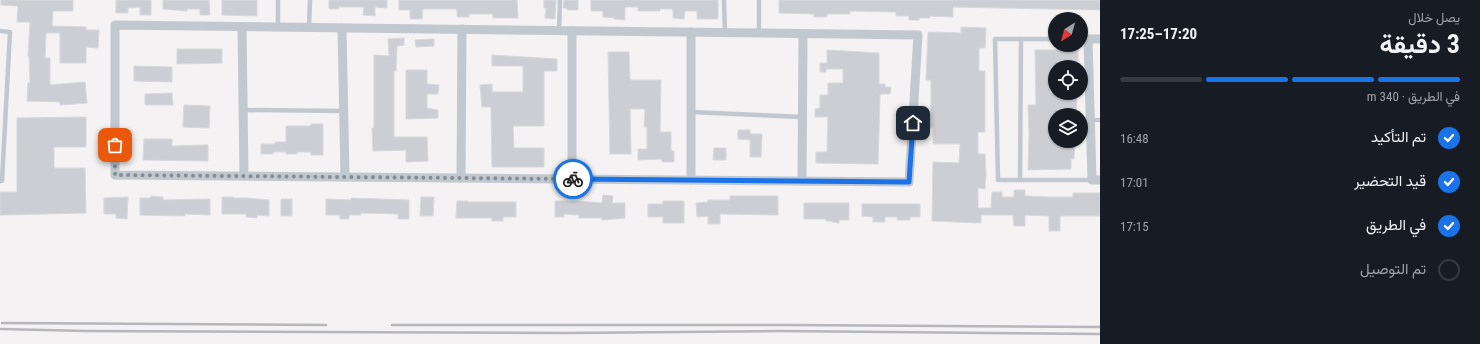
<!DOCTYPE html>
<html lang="ar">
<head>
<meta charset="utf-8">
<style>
  :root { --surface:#171b24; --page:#20242c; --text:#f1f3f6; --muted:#9ea1a6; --line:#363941; --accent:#1a73e8 }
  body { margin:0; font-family:"Roboto Condensed",Vazirmatn,sans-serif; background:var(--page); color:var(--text); direction:rtl; height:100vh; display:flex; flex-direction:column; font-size:15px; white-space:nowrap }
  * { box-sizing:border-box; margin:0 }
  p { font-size:13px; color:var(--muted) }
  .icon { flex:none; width:22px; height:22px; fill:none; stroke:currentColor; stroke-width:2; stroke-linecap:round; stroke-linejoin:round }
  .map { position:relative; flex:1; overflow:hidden; direction:ltr }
  .panel { display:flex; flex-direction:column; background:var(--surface); width:380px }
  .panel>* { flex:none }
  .needle { width:26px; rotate:217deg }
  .tools { position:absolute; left:1048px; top:12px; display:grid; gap:8px }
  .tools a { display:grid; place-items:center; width:40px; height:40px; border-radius:50%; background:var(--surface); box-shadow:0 1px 3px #0004; font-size:20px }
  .pin { position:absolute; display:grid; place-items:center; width:34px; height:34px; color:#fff; margin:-17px; border-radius:8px; box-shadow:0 2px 6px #0006 }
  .courier { position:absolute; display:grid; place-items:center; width:40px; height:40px; margin:-20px; border:3px solid #1a73e8; border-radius:50%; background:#fff; color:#222; box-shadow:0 1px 5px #0007 }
  .headline em { font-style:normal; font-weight:700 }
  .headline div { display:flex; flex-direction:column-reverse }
  .headline { display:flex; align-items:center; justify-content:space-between; height:68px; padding:0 20px }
  h1 { font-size:26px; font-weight:700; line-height:30px }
  .bar { display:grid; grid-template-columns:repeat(4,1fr); gap:6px 4px; align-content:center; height:48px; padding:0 20px }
  .bar i { height:5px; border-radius:3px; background:var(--line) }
  .bar .on { background:var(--accent) }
  .bar p { grid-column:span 4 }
  ol { padding:0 20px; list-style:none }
  li { display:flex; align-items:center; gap:12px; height:44px }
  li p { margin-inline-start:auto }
  li .icon { padding:4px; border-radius:50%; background:var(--accent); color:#fff; stroke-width:4 }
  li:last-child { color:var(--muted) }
  li i { width:22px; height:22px; border:2px solid var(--line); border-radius:50% }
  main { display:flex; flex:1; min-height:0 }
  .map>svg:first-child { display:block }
</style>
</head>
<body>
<main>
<section class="panel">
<div class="headline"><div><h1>3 دقيقة</h1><p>يصل خلال</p></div><em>17:20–17:25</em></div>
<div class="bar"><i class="on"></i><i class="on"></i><i class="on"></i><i></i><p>في الطريق · 340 m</p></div>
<ol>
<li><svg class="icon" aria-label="check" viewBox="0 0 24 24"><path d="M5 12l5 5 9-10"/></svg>تم التأكيد<p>16:48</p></li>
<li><svg class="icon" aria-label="check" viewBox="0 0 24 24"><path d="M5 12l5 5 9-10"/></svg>قيد التحضير<p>17:01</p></li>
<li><svg class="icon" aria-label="check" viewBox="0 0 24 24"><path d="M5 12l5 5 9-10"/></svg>في الطريق<p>17:15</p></li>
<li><i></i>تم التوصيل</li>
</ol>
</section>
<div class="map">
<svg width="1100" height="344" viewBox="0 0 1100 344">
  <rect width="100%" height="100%" fill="#f4f2f2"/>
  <!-- building -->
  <g fill="#ccced4" stroke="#d7d8dd">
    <path d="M1 0H73V11H53L52 26 86 27V30H99L98 48 86 47V63H60V33H46L45 58H50V85L85 82 87 103 60 105V102L27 101 28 83H30L29 56H28L30 22H17L18 6 1 5Z"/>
    <path d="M116 0H151V15H140V7L128 8V13H116Z"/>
    <path d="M163 0H209L210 15H200V9H187V11L163 9Z"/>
    <path d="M222 0H257V16L222 15Z"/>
    <path d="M329 0H387V8L375 7V16L363 15 364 7H339V9H329Z"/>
    <path d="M399 0H517L518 18H493V14H469V17H457V9H423L422 19H410V10H399Z"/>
    <path d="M544 0H556L555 19 545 18 546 8H544Z"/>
    <path d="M564 0H578V10H567V8H563Z"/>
    <path d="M591 0H718V19H697V11H685L684 19 673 18V9H660V11H638V7H625V20L614 19 615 18 603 17V11H591Z"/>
    <path d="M779 0H1100V10L953 7V17L930 16V18H919V20H909V16H896V12L850 11V14H827V17H814V14L779 13Z"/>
    <path d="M961 27 986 28 985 48H979V71H985V132H978V154H985L986 174 985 189 978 188V208H991L992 192H1002V197H1014V190H1025V196L1048 197H1073V193H1100V216H1060V231H1049V216L1025 215V226H1014L1013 215H981V223L932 221 933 162 959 163 960 144H933V128H923V112H931V80H926L928 32 961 33Z"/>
    <path d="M404 38V45L397 46 396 71H394V137H427L428 161 406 162V150L373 151 372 128H374V55L389 56 388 39Z"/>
    <path d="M434 39V46L416 47 415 40Z"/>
    <path d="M1078 47V67H1052V75H1050V93H1077L1076 115H1055V141H1075L1074 159H1071V169L1028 170 1029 134 1028 105H1036L1035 50H1057V48Z"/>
    <path d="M177 49H222V63L177 64Z"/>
    <path d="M827 50 879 53V84H885V87H891L890 94H880L878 164 816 163V152H827L828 117H815V109L820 108V95H828V83H843V69H826V72H820V63H827Z"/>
    <path d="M608 52H629L630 80H661L660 132H671V151H674V162H662V159L638 160V149H647V127H644L645 109H630L631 154H610Z"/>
    <path d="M492 55 557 59V71H544V126H513L514 148H544V167H492L491 107H482L480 85 492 84V92H523V66H492Z"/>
    <path d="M134 66 172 67V82L134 81Z"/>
    <path d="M406 70H427V84L439 85 438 94H427V108L438 110V118L406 119Z"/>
    <path d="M172 93 173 105H145V94Z"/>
    <path d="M184 105 210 106 209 128 183 127Z"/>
    <path d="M86 117V147H54V168H85L86 213 0 215V192H17V118Z"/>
    <path d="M311 124H323V155H311V152H297V154H286V152H273V154H261V144H275V142H286V126H311Z"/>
    <path d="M738 130H750V134H762L761 157H750V140L738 139Z"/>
    <path d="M144 139H172V146L208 145V161L143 160Z"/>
    <path d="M714 148H726V160H713Z"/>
    <path d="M603 195 613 196 612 203H625V218L602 220V218H579V215L564 214V217H555V201H578L602 203Z"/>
    <path d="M151 196 163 197V200L210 199V215L185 214V216L140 215V198H151Z"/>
    <path d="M730 196H778V215L720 214V224H708V216L697 217 696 203 708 202V200H730Z"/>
    <path d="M128 197 127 219 116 218V214H104V198Z"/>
    <path d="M222 197H233V198H247L269 200V216L257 215V218L246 217V214H222Z"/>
    <path d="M421 197H434L433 216H420Z"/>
    <path d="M351 198 409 200V219H398V214L361 213V215H349V219H340V215H326V199L351 200Z"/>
    <rect x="281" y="199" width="11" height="17"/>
    <path d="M457 201H468V202H516V217H503V221H492V218H456Z"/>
    <path d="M663 201H684V223H663V217H648V204H663Z"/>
    <path d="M804 203H849V220H839V223L832 222V221H826V219H804Z"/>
    <path d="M862 204H920V217H910V220H897V217H885V222H873V217L862 216Z"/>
  </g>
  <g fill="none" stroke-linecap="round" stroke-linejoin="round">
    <!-- lane -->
    <g stroke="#c1c8cf" stroke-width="4.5">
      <path d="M724 0 725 33"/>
      <path d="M278 27V0"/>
      <path d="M309 27 310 0"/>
      <path d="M0 31 10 32 2 181H0"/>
      <path d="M559 31 560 0"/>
      <path d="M759 33V0"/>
      <path d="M1055 39H995L998 180H1092"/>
      <path d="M243 110 344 111"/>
      <path d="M691 112 803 117"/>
      <path d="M1090 120H1100"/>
      <path d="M1020 180 1021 39"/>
    </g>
    <!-- street -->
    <g stroke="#c1c8cf" stroke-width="9">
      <path d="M115 25 918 35 909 182 115 175Z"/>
      <path d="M242 27 244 176"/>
      <path d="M342 28 345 177"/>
      <path d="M691 32V180"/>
      <path d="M1100 39H1088L1092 180H1100"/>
      <path d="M461 178 462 29"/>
      <path d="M572 179V31"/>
      <path d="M802 181 803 34"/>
    </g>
    <!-- rail -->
    <g stroke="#b5b7bc" stroke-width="2.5">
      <path d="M2 323 326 325"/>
      <path d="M392 325H789L1100 327"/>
      <path d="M0 329 86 331 567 333 780 331 1100 334"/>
    </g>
  </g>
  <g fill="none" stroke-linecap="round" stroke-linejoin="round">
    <!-- done -->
    <path stroke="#868b92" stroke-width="4" stroke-dasharray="0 7.2" d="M115 145V175L573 179"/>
    <!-- route -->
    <path stroke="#1a73e8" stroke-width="5" d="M573 179 909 182 913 123"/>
  </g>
</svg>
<div class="tools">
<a><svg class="needle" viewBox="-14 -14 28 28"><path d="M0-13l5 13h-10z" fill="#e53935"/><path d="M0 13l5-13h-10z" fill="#9ea1a6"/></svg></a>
<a><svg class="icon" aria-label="locate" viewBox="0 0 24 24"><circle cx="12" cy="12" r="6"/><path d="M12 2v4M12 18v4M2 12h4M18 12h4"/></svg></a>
<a><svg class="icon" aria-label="layers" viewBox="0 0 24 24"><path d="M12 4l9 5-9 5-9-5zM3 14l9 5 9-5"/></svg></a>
</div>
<div class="pin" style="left:115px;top:145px;background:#ea580c"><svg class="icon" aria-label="bag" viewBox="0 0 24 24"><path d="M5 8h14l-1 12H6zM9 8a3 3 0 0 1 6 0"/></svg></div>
<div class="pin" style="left:913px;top:123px;background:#1f2937"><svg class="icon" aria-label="home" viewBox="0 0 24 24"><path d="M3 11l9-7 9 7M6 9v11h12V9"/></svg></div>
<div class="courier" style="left:573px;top:179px"><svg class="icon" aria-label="bike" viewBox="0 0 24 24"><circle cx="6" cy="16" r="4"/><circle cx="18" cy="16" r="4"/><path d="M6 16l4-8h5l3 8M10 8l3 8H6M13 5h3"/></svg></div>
</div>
</main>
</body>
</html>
